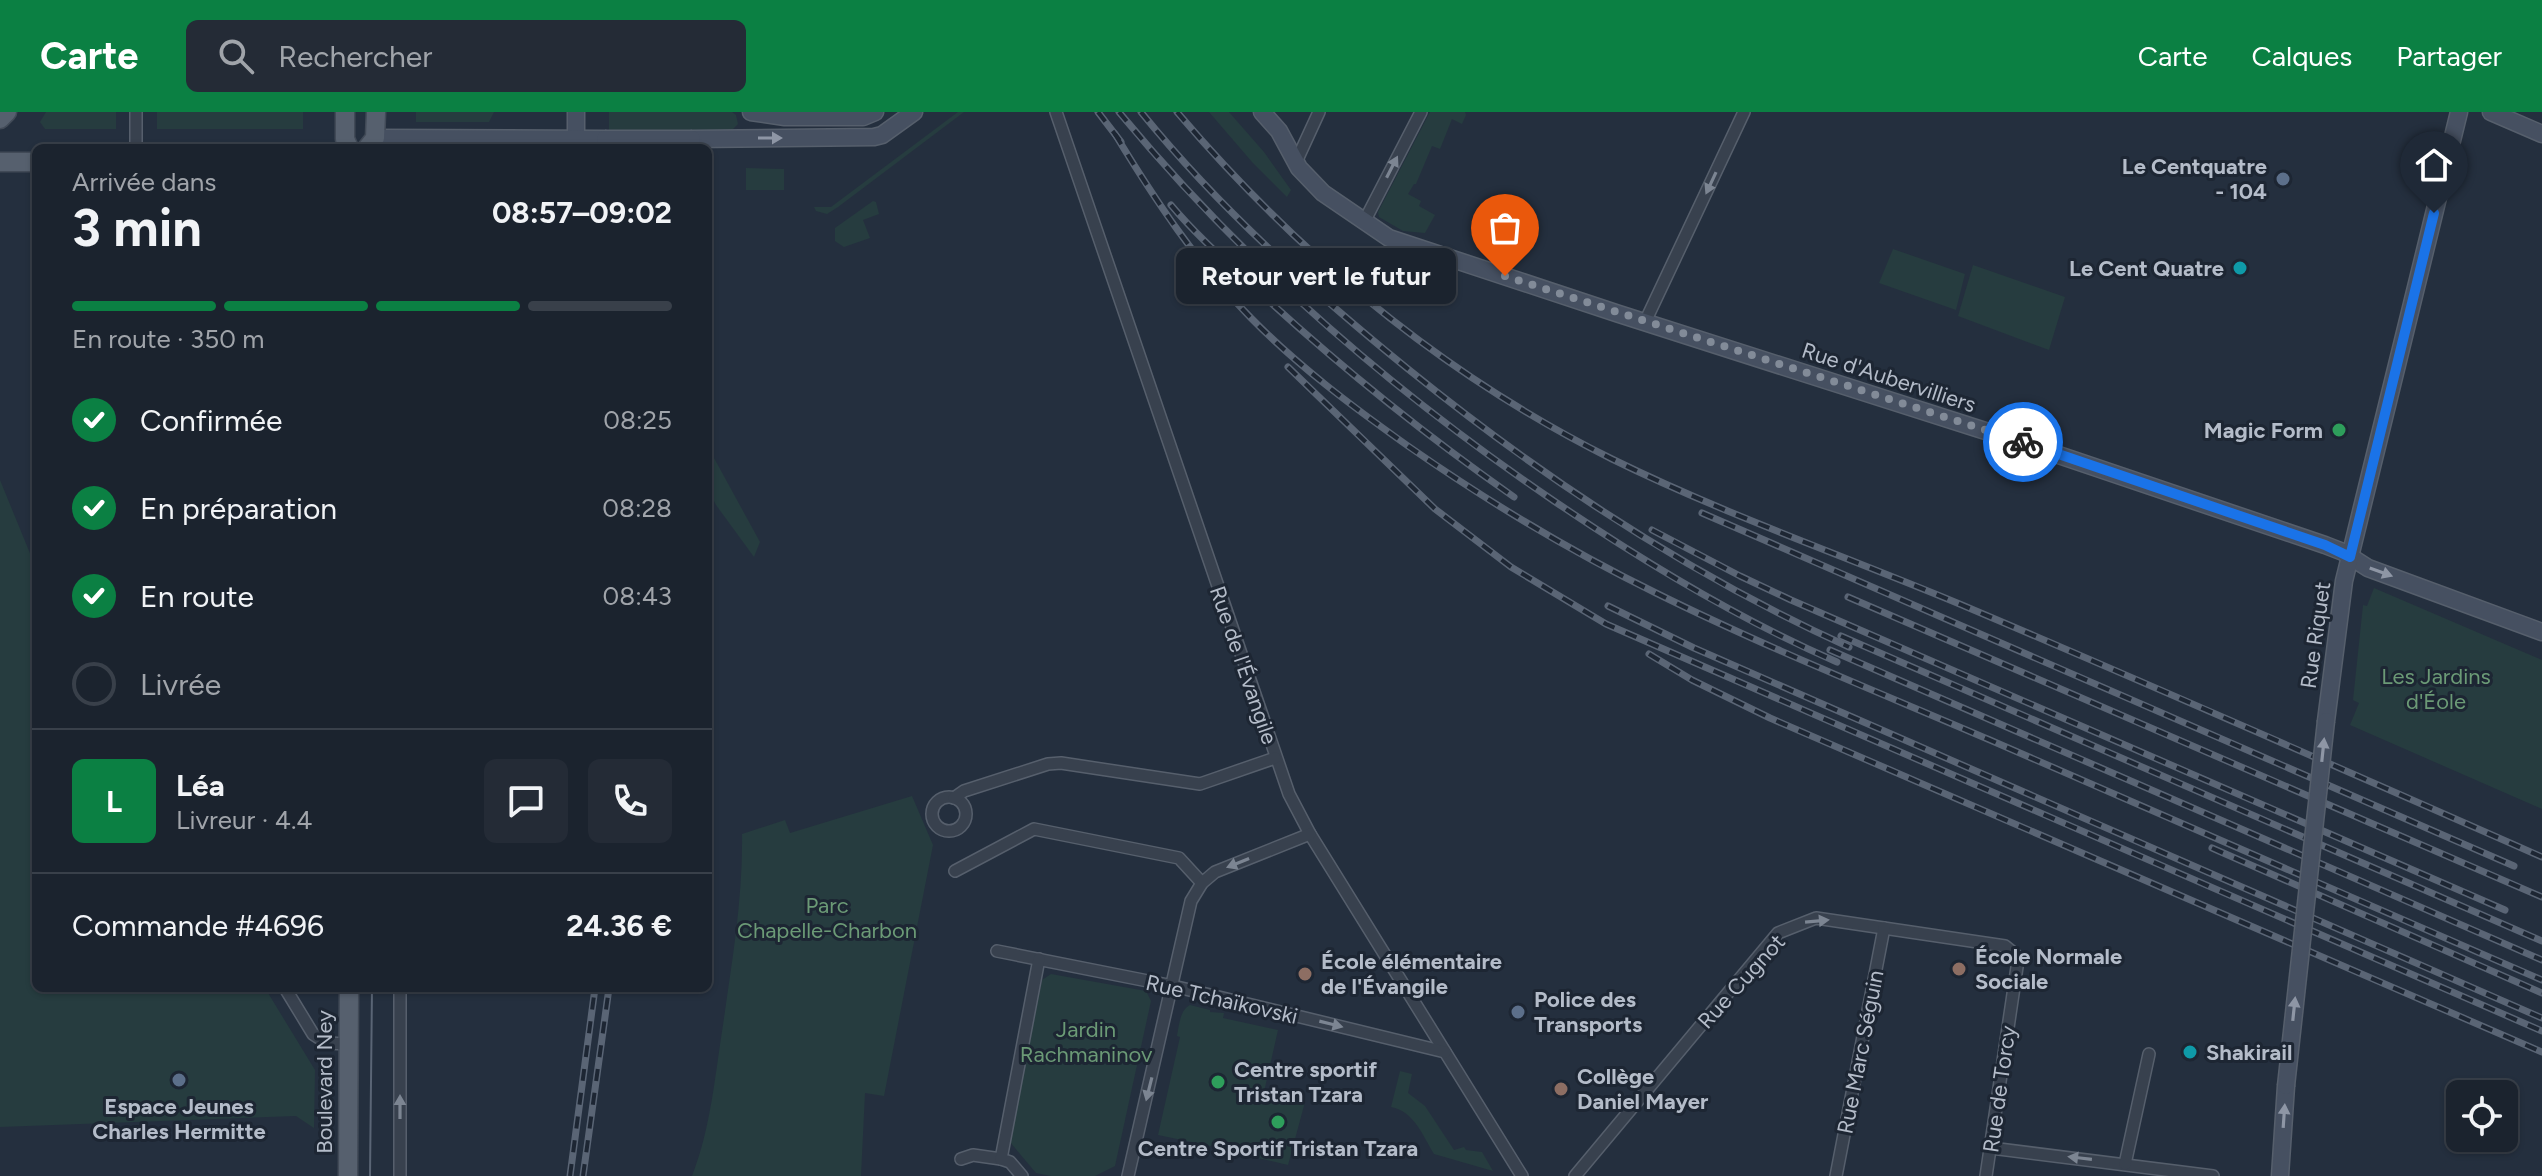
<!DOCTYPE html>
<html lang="fr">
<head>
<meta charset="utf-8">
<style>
  :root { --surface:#1b232e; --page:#242b36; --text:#f1f3f6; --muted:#a0a4aa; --line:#39404a; --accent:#0b8043 }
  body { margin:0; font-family:Figtree,sans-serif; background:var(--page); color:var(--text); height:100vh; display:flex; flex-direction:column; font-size:30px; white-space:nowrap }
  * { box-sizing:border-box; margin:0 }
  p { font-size:26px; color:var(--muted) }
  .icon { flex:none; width:44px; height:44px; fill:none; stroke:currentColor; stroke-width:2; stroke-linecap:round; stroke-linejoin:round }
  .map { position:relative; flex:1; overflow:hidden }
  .drawer { position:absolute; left:32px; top:32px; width:680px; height:848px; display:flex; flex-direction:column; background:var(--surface); border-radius:12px; box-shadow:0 2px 6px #0004,0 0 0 2px var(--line) }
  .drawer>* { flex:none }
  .fabs { position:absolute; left:2446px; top:968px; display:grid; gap:16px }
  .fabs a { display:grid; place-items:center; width:72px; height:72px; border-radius:12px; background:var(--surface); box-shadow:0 2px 6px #0004,0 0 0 2px var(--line); font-size:40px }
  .pin { position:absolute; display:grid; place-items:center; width:68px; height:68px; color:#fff; margin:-82px -34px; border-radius:50% 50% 50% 0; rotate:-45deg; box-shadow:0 0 8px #0007 }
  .pin .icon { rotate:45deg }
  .courier { position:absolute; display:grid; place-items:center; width:80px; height:80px; margin:-40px; border:6px solid #1a73e8; border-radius:50%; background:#fff; color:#222; box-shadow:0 2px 10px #0007 }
  .bubble { position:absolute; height:56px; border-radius:12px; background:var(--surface); box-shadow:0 2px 6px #0004,0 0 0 2px var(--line); font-size:26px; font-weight:700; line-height:56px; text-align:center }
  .summary em { font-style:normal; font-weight:700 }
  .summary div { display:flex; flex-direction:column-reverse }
  .summary { display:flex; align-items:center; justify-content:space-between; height:136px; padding:0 40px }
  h1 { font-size:52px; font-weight:700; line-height:60px }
  .bar { display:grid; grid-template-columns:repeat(4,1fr); gap:12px 8px; align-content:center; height:96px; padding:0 40px }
  .bar i { height:10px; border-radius:6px; background:var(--line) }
  .bar .selected { background:var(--accent) }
  .bar p { grid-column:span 4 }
  .line { display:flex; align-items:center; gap:20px; padding:0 40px; border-top:2px solid var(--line) }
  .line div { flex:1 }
  .round { display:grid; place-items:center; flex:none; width:84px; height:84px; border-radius:12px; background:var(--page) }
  ol { padding:0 40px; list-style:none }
  li { display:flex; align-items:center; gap:24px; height:88px }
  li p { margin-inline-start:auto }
  li .icon { padding:8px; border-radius:50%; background:var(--accent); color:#fff; stroke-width:4 }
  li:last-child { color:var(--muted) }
  li i { width:44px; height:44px; border:4px solid var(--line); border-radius:50% }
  header { display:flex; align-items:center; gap:48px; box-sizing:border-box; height:112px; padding:0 40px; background:var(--accent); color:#fff }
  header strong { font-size:38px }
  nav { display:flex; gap:44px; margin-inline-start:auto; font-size:28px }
  .search { width:560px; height:72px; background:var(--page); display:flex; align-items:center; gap:20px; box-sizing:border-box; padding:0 28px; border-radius:12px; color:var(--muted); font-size:30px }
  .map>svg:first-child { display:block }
</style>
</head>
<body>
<header>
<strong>Carte</strong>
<div class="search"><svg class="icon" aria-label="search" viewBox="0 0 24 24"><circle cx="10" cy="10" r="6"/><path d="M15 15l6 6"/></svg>Rechercher</div>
<nav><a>Carte</a><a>Calques</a><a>Partager</a></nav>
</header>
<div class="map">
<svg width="2542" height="1064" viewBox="0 0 2542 1064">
  <rect width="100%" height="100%" fill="#242f3e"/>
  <!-- green -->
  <g fill="#263c3f">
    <path d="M46 0H116V17H45L40 10Z"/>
    <rect x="157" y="0" width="146" height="17"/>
    <path d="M416 0H494L489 10H416Z"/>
    <path d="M609 0H732L736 3 738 12 732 18 726 19H609Z"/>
    <path d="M958 0H964L838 95 827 102 816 99 814 95H831Z"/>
    <path d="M1209 0H1229L1264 40 1291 78 1287 85 1252 50Z"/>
    <path d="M1430 0H1465L1466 3 1462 12 1452 7 1440 37 1432 34 1416 72H1414L1408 82 1421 89 1419 94 1435 103 1425 121 1403 119 1379 105 1378 100Z"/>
    <path d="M746 56 784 57V78H746Z"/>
    <path d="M873 89 876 90 879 102 863 108 870 126 844 135 835 129V116Z"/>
    <path d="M1893 137 1965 162 1956 198 1879 171Z"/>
    <path d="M1973 153 2065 185 2049 238 1958 204Z"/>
    <path d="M708 335 760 430 754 445 716 393 708 377Z"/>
    <path d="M0 368 36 456V876H265L315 958 314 1016 296 1004 0 1015Z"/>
    <path d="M2374 476 2542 548V697L2350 613 2359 591 2353 588 2363 493 2367 494Z"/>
    <path d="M912 684 933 733 884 984 865 981 861 1064H692C711 1016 715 963 723 913 732 849 743 787 742 722L785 708 790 721Z"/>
    <path d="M1051 862 1146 879 1151 889 1115 1054 1095 1064H1051L1036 1061 1010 1030 1042 868Z"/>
    <path d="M1190 893 1210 898V900L1224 901 1223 906 1278 918 1264 980 1305 990 1288 1053 1249 1044 1248 1046 1230 1042V1039L1220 1036 1158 1023 1180 925 1177 924C1179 913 1180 898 1190 893Z"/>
    <path d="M1400 959 1412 962 1408 981 1425 994 1454 1038 1464 1035 1466 1038 1482 1040 1493 1059 1434 1042C1423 1024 1414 999 1391 995Z"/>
  </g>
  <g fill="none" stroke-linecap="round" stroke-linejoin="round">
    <!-- street casing -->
    <g stroke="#565f6c" stroke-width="14">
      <g id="street">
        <path d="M136 0V36"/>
        <path d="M1056 0 1289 682 1310 722 1522 1064"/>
        <path d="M1296 50 1319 0"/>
        <path d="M1364 110 1421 0"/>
        <path d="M1645 210 1744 0"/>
        <circle cx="949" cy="702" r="17"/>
        <path d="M954 686 964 679 1048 652 1061 651 1200 672 1275 646"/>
        <path d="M955 759 1034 717 1179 746 1202 771"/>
        <path d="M997 839 1173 874 1445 940"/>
        <path d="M285 876 313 922 327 931 348 932"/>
        <path d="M1991 1036 2213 1064"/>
        <path d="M961 1047 973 1043 1001 1047"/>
        <path d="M2125 1052 2149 942"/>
        <path d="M400 1064V876"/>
        <path d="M1022 1064 1010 1050 1001 1047 1039 847"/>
        <path d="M1128 1064 1191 789 1202 771 1215 760 1310 722"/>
        <path d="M1575 1064 1778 821 1816 806 2005 834 2015 842 2017 855 1986 1064"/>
        <path d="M1836 1064 1884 816"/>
      </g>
    </g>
    <!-- secondary casing -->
    <g stroke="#565f6c" stroke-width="19">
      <g id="secondary">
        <path d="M576 0V27"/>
        <path d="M751 0 785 5H863L875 0"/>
        <path d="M1262 0 1279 19 1299 56 1323 81 1389 126 1619 202 2023 331 2325 433 2343 440 2368 456 2542 520"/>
        <path d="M2491 0 2542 22"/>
        <path d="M375 26 605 27"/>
        <path d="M692 27 874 25 882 23 914 0"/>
        <path d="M2326 609 2344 469 2459 0"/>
        <path d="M2280 1064 2286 974"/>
      </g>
    </g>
    <!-- primary casing -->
    <g stroke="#414a57" stroke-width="21">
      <g id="primary">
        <path d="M345 0V27L349 36"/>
        <path d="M0 7 7 0"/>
        <path d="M367 36 375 26 376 0"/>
        <path d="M0 50H36"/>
        <path d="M348 1064 349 876"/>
      </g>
    </g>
    <!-- street -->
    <use href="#street" stroke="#38414e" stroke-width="11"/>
    <!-- secondary -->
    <use href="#secondary" stroke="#465061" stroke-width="16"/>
    <!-- primary -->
    <use href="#primary" stroke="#56606e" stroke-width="18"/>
    <!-- tram -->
    <path stroke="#5a6575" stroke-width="2" d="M370 1064 372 876"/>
    <!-- rail casing -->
    <g stroke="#5a6575" stroke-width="7">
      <g id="rail">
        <path d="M1098 0 1121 30"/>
        <path d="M1119 0C1244 151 1392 279 1554 389 1644 450 1738 507 1837 550"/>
        <path d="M1141 0C1219 96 1312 179 1408 257 1544 367 1690 463 1849 535"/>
        <path d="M1177 0C1299 143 1443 263 1612 347 1726 403 1845 444 1962 493 2156 575 2349 660 2542 745"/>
        <path d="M1115 22C1155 88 1197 151 1251 206 1298 254 1353 295 1408 334 1487 389 1570 439 1656 481 1765 535 1878 580 1990 628 2174 708 2358 788 2542 868"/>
        <path d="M1171 93C1197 124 1228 151 1257 178 1338 253 1424 322 1514 385"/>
        <path d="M1288 255 1435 397 1511 455 1606 512 2542 919"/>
        <path d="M1702 401 2514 754"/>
        <path d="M1652 418 1740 464 1791 488 2505 798"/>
        <path d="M1848 485 2542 785"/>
        <path d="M1608 494 1694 536 2542 906"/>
        <path d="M1841 524 2542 829"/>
        <path d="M1830 538 2542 848"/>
        <path d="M1649 542 1692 568 1770 606 2542 940"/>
        <path d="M2212 736 2542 881"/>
        <path d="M570 1064 595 876"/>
        <path d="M583 1064 609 876"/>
      </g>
    </g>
    <!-- rail -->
    <use href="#rail" stroke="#1d2633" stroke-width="4" stroke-dasharray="12" stroke-linecap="butt"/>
    <!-- secondary-bridge casing -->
    <g stroke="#565f6c" stroke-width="19" stroke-linecap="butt">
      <g id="secondary-bridge">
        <path d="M605 27H692"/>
        <path d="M2286 974 2326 609"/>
      </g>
    </g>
    <!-- secondary-bridge -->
    <use href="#secondary-bridge" stroke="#465061" stroke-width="16"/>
  </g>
  <!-- one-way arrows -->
  <defs><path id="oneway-solid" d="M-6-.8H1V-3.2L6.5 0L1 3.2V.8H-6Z" transform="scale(2)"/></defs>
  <g fill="#8e96a5">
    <use href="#oneway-solid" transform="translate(770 26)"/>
    <use href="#oneway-solid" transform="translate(2381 460) rotate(20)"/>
    <use href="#oneway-solid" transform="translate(2323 638) rotate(-84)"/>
    <use href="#oneway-solid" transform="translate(2294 897) rotate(-84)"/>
    <use href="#oneway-solid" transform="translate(2284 1004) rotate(-86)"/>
  </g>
  <g fill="#7c8592">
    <use href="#oneway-solid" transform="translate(1392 55) rotate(-63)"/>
    <use href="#oneway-solid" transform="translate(1711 71) rotate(115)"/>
    <use href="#oneway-solid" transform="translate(1238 751) rotate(158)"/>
    <use href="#oneway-solid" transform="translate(1817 809) rotate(-5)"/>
    <use href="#oneway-solid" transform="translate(1331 912) rotate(14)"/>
    <use href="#oneway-solid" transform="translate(1149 977) rotate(104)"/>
    <use href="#oneway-solid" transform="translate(400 995) rotate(-90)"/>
    <use href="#oneway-solid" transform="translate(2080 1046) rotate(-173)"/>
  </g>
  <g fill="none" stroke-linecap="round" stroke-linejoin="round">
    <!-- done -->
    <path stroke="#828b98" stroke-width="8" stroke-dasharray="0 14.4" d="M1505 164 2023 330"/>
    <!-- route -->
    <path stroke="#1a73e8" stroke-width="10" d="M2023 330 2325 433 2350 445 2434 101"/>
  </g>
  <!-- markers -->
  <g fill="#5c6f8a" stroke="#1d2633" stroke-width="3">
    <circle cx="2283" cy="67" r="8"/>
    <circle cx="1518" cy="900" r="8"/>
    <circle cx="179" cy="968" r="8"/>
  </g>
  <g fill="#0f9aa8" stroke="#1d2633" stroke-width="3">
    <circle cx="2240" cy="156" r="8"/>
    <circle cx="2190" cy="940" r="8"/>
  </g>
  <g fill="#2e9e5b" stroke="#1d2633" stroke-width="3">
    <circle cx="2339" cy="318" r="8"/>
    <circle cx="1218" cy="970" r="8"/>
    <circle cx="1278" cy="1010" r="8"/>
  </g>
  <g fill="#8d6e63" stroke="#1d2633" stroke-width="3">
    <circle cx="1959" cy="857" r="8"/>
    <circle cx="1305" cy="862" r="8"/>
    <circle cx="1561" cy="977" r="8"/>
  </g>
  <g text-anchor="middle" stroke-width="6" stroke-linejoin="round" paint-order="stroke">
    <!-- poi labels -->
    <g font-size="22" font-weight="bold" fill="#b4bcc9" stroke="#1d2633" text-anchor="start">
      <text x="2267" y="62" text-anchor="end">Le Centquatre<tspan x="2267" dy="25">- 104</tspan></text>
      <text x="2224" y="164" text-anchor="end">Le Cent Quatre</text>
      <text x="2323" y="326" text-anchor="end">Magic Form</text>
      <text x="1975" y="852">École Normale<tspan x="1975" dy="25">Sociale</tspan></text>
      <text x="1321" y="857">École élémentaire<tspan x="1321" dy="25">de l'Évangile</tspan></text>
      <text x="1534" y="895">Police des<tspan x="1534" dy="25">Transports</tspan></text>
      <text x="2206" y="948">Shakirail</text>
      <text x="1234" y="965">Centre sportif<tspan x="1234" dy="25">Tristan Tzara</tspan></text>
      <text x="1577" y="972">Collège<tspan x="1577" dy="25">Daniel Mayer</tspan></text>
      <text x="179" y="1002" text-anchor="middle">Espace Jeunes<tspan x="179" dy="25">Charles Hermitte</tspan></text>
      <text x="1278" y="1044" text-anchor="middle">Centre Sportif Tristan Tzara</text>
    </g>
    <!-- street labels -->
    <g font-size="22" fill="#b4bcc9" stroke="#1d2633">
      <text transform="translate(1889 265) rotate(18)" y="8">Rue d'Aubervilliers</text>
      <text transform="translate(2315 523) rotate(-82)" y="8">Rue Riquet</text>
      <text transform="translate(1244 553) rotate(71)" y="8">Rue de l'Évangile</text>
      <text transform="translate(1741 869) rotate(-48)" y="8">Rue Cugnot</text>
      <text transform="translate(1222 887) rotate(13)" y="8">Rue Tchaïkovski</text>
      <text transform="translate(1860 940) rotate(-79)" y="8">Rue Marc Séguin</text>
      <text transform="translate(324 970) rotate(-90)" y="8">Boulevard Ney</text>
      <text transform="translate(1999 977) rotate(-82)" y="8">Rue de Torcy</text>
    </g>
    <!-- park labels -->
    <g font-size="22" fill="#6b9a76" stroke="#1d2633">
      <text x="2436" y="572">Les Jardins<tspan x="2436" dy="25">d'Éole</tspan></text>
      <text x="827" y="801">Parc<tspan x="827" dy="25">Chapelle-Charbon</tspan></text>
      <text x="1086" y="925">Jardin<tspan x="1086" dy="25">Rachmaninov</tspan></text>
    </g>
  </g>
</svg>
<div class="fabs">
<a><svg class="icon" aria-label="locate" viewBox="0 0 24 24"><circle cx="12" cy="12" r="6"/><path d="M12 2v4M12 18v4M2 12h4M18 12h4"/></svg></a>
</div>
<div class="pin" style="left:1505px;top:164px;background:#ea580c"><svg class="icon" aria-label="bag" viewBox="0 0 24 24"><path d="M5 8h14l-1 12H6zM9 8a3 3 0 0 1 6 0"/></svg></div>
<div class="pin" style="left:2434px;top:101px;background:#1f2937"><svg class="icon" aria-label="home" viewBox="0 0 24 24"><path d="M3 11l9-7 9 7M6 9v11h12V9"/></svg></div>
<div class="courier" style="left:2023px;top:330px"><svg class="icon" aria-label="bike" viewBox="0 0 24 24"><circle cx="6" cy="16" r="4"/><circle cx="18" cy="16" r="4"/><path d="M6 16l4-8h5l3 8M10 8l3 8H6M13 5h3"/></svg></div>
<div class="bubble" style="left:1176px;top:136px;width:280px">Retour vert le futur</div>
<section class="drawer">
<div class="summary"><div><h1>3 min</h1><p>Arrivée dans</p></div><em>08:57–09:02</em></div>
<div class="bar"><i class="selected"></i><i class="selected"></i><i class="selected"></i><i></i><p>En route · 350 m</p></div>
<ol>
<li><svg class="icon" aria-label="check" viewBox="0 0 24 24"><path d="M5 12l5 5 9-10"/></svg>Confirmée<p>08:25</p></li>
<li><svg class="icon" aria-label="check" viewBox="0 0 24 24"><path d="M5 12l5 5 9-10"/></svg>En préparation<p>08:28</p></li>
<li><svg class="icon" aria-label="check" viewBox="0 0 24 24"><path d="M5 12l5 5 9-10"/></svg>En route<p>08:43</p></li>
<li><i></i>Livrée</li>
</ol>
<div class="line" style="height:144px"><b class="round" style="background:var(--accent);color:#fff">L</b><div><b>Léa</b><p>Livreur · 4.4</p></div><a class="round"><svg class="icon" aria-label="chat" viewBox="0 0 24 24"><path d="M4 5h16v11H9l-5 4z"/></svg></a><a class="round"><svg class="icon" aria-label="phone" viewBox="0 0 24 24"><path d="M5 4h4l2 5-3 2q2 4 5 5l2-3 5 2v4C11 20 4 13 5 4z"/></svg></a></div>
<div class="line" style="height:104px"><div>Commande #4696</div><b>24.36 €</b></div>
</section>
</div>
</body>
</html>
